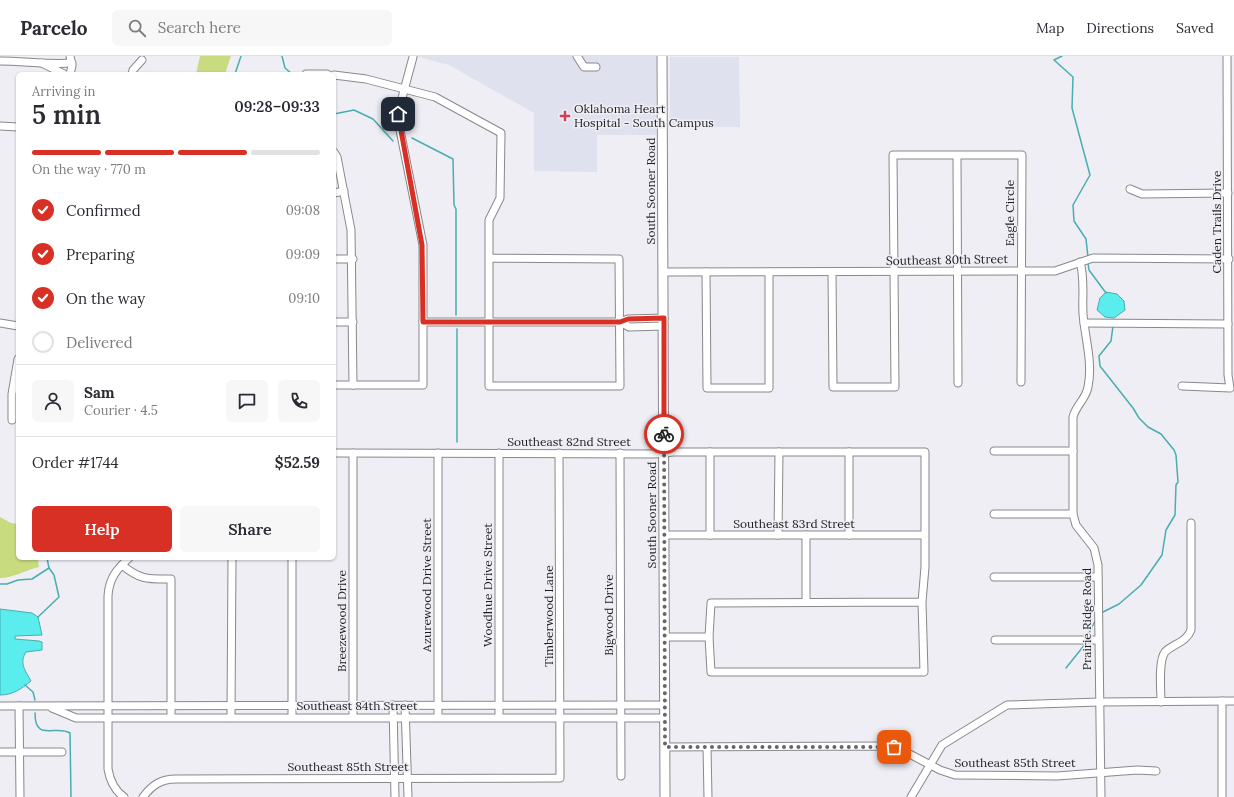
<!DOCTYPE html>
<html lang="en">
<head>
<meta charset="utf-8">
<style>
  :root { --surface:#fff; --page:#f7f7f7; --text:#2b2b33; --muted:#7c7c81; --line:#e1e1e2; --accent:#d93025 }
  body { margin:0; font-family:Lora,serif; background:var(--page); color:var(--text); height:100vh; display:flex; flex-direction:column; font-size:15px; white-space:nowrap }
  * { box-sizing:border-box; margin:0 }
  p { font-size:13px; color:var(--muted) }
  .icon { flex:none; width:22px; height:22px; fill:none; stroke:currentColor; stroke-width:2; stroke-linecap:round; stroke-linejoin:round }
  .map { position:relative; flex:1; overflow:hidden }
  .sheet { position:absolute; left:16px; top:16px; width:320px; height:488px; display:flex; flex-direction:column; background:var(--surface); border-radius:6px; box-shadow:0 1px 3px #0004 }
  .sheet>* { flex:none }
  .pin { position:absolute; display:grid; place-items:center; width:34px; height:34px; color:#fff; margin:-17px; border-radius:8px; box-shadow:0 2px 6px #0006 }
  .courier { position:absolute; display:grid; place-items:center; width:40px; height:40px; margin:-20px; border:3px solid #d93025; border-radius:50%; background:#fff; color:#222; box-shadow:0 1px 5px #0007 }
  .headline em { font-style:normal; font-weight:600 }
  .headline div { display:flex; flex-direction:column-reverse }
  .headline { display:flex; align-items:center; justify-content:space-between; height:68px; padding:0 16px }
  h1 { font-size:26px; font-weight:600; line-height:30px }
  .bar { display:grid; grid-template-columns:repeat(4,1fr); gap:6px 4px; align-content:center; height:48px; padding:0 16px }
  .bar i { height:5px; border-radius:3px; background:var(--line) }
  .bar .on { background:var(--accent) }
  .bar p { grid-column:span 4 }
  .line { display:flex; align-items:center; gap:10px; padding:0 16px; border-top:1px solid var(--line) }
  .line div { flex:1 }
  .round { display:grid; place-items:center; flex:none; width:42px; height:42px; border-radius:6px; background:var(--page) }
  ol { padding:0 16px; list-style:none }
  li { display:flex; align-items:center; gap:12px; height:44px }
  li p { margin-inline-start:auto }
  li .icon { padding:4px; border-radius:50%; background:var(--accent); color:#fff; stroke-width:4 }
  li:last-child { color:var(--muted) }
  li i { width:22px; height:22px; border:2px solid var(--line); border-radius:50% }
  .cta { display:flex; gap:8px; margin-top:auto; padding:8px 16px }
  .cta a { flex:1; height:46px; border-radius:6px; background:var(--accent); color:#fff; font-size:16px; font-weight:600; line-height:46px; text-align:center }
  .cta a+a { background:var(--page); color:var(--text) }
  header { display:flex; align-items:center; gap:24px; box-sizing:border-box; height:56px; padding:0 20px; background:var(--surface); border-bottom:1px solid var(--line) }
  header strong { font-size:19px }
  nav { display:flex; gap:22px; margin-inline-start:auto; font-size:14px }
  .search { width:280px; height:36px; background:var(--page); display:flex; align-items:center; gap:10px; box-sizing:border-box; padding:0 14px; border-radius:6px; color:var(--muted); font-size:15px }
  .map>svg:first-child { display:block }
</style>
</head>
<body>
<header>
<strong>Parcelo</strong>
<div class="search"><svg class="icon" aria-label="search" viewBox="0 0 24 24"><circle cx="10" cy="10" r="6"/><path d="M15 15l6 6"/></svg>Search here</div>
<nav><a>Map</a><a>Directions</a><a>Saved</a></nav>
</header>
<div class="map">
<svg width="1234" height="741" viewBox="0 0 1234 741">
  <rect width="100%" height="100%" fill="#eeeef4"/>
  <!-- built -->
  <g fill="#e0e1ee">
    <path d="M415 0H656V79H597V116L534 115V57L449 9Z"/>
    <path d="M670 1H739L740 71H670Z"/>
  </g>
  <!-- green -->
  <g fill="#c9db7f">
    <path d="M200 0H231L225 18H196Z"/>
    <path d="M0 461 11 467 18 468V502L38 504 39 511C26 514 13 522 0 522Z"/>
  </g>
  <!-- water -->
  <g fill="#5becee" stroke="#48aeb0">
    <path d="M1106 236 1117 238 1124 245 1125 254 1114 262 1105 261 1097 254 1100 242Z"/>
    <path d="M0 553 32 557 38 561 42 579 15 580V583L39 585 42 586V594L26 596C19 607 25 614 31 625 21 633 13 639 0 639Z"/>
  </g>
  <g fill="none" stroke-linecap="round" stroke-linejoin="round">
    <!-- stream -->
    <g stroke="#48aeb0" stroke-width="1.5">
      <path d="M282 0 285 12 292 18"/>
      <path d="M1062 0 1054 4 1073 21 1072 52 1090 119 1073 149 1074 165 1086 183 1088 201"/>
      <path d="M235 18 241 0"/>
      <path d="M334 58 354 54 373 63 393 85"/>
      <path d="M412 82 453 103 454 149 456 153V259"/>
      <path d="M1088 207 1089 214 1106 237"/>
      <path d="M457 273V386"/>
      <path d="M0 528H7L18 524 32 523 49 512 47 502"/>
      <path d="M1101 557 1119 548 1141 529 1162 499 1166 474 1175 459 1176 429 1178 426 1176 399 1174 394 1161 378 1148 371 1139 362 1133 352 1100 310 1099 300 1111 285 1113 270"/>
      <path d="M38 561 59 541 54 519 49 512"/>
      <path d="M1087 581 1096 563"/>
      <path d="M1066 612 1086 587"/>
      <path d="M25 629 33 636 35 644"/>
      <path d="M35 657C35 687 56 668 70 677L71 741"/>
    </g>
    <!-- minor casing -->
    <g stroke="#88888d" stroke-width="9">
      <g id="minor">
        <path d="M577 0 584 11H596"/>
        <path d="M0 5C23 5 50 9 72 7"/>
        <path d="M42 7 64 18"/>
        <path d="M70 18 72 10 70 0"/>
        <path d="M132 18 133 14 142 4"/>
        <path d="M306 18H327"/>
        <path d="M334 19 366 23 435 41 501 77 500 142 489 164V330H620L619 203 489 202"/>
        <path d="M0 70 18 71"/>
        <path d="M334 96 337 101 351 174 353 329"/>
        <path d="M957 100 958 327"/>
        <path d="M1130 133 1142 138 1228 137"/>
        <path d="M334 137 344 135"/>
        <path d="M334 203H353"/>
        <path d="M1080 206C1085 223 1082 240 1083 258 1085 282 1093 307 1088 331 1086 343 1076 349 1073 361V458L1076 469 1094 492 1098 509 1101 741"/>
        <path d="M664 216 1055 215 1093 202 1229 203"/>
        <path d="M706 216 707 332H769V216"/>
        <path d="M832 216 833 331H895L893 99H1022L1021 326"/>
        <path d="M334 266H353"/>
        <path d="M423 266H620L628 263 664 262"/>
        <path d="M620 266 629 271 664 270"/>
        <path d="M0 267 18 270"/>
        <path d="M1084 267 1228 268"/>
        <path d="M334 329H423V189L398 64 399 53 413 1"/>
        <path d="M1182 330 1230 332 1228 319 1227 0"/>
        <path d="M12 364V338L18 303"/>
        <path d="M994 395H1073"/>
        <path d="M710 396V479"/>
        <path d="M849 396V479"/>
        <path d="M334 397 655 398 673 396H925V511L922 546 924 616H711L709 581 711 547 922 546"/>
        <path d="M353 397V661"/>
        <path d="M499 397V661"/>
        <path d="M620 397 621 720"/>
        <path d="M994 458H1073"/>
        <path d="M664 479H924"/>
        <path d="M778 479 779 396"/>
        <path d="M292 502V661"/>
        <path d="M122 509C140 524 148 523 171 523V661"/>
        <path d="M994 521H1098"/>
        <path d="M806 546V479"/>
        <path d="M665 581H709"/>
        <path d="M995 584H1098"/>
        <path d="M1222 645V741"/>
        <path d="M1161 646C1161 634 1158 605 1165 596 1174 587 1186 587 1191 574V467"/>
        <path d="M393 649 395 741"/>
        <path d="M405 649 408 741"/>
        <path d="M0 650 665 649"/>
        <path d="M19 650 20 741"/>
        <path d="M52 652 76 662H665"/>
        <path d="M231 661 232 502"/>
        <path d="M438 661V397"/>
        <path d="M665 691 888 690 902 694 940 714 955 719 1057 720 1137 714 1156 715"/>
        <path d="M707 691 708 741"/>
        <path d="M0 696H62"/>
        <path d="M124 741C114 734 110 725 108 713V540C109 522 117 513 129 502"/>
        <path d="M143 741C152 729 161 723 176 723L560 722 559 397"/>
        <path d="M911 741 942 689 1007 649 1099 646 1234 645"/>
      </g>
    </g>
    <!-- major casing -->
    <g stroke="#88888d" stroke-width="11">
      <path id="major" d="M662 0 665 741"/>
    </g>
    <!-- minor -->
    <use href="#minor" stroke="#fff" stroke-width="7"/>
    <!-- major -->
    <use href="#major" stroke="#fff" stroke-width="9"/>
  </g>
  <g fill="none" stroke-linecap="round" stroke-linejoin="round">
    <!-- done -->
    <path stroke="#66666a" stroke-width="4" stroke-dasharray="0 7.2" d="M664 378 665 691H894"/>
    <!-- route -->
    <path stroke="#d93025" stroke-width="5" d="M398 58 422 189 423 266H620L628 263 664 262V378"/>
  </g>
  <!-- markers -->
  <path fill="#d0405b" stroke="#eeeef4" stroke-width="1.5" d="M563 54h4v4h4v4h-4v4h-4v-4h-4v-4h4z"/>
  <g text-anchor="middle" stroke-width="3" stroke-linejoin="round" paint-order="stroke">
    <!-- poi labels -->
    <g font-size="12" fill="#1c1d1f" stroke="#eeeef4" text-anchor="start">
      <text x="574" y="57">Oklahoma Heart<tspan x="574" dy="14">Hospital - South Campus</tspan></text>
    </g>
    <!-- street labels -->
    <g font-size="12" fill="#1c1d1f" stroke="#eeeef4">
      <text transform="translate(651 135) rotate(-90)" y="4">South Sooner Road</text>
      <text transform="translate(1010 157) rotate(-90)" y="4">Eagle Circle</text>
      <text transform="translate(1217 166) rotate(-90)" y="4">Caden Trails Drive</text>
      <text transform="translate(947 204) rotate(-1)" y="4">Southeast 80th Street</text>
      <text x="569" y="390">Southeast 82nd Street</text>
      <text transform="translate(652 459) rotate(-90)" y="4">South Sooner Road</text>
      <text x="794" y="472">Southeast 83rd Street</text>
      <text transform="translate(427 529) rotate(-90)" y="4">Azurewood Drive Street</text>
      <text transform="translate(488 529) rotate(-90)" y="4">Woodhue Drive Street</text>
      <text transform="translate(609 559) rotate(-90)" y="4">Bigwood Drive</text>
      <text transform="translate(549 560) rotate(-90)" y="4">Timberwood Lane</text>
      <text transform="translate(1087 563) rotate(-90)" y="4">Prairie Ridge Road</text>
      <text transform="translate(342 565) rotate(-90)" y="4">Breezewood Drive</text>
      <text x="357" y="654">Southeast 84th Street</text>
      <text x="1015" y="711">Southeast 85th Street</text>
      <text x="348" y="715">Southeast 85th Street</text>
    </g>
  </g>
</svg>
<div class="pin" style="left:894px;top:691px;background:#ea580c"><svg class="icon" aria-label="bag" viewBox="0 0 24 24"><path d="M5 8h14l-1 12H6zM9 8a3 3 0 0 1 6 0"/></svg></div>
<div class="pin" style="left:398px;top:58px;background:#1f2937"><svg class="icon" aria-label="home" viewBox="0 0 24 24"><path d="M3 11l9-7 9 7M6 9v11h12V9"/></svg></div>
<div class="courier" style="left:664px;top:378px"><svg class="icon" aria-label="bike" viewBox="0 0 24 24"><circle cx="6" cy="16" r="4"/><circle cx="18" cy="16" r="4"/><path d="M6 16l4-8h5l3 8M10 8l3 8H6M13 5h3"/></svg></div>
<section class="sheet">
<div class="headline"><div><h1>5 min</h1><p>Arriving in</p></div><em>09:28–09:33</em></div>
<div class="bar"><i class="on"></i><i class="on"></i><i class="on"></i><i></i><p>On the way · 770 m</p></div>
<ol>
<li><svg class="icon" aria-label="check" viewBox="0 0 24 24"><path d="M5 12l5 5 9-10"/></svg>Confirmed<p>09:08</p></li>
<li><svg class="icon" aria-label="check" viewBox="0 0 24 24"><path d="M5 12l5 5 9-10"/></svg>Preparing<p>09:09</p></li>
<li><svg class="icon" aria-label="check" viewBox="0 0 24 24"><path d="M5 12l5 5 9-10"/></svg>On the way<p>09:10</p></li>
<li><i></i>Delivered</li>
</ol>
<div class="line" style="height:72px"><a class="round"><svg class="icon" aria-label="person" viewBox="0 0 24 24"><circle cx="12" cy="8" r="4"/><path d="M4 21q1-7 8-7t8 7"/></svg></a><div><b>Sam</b><p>Courier · 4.5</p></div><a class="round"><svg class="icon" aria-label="chat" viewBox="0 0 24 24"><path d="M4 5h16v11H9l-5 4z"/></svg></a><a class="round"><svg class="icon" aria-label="phone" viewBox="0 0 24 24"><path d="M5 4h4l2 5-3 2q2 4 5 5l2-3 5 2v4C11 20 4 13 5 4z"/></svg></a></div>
<div class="line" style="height:52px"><div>Order #1744</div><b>$52.59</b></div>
<div class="cta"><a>Help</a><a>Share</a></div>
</section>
</div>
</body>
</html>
